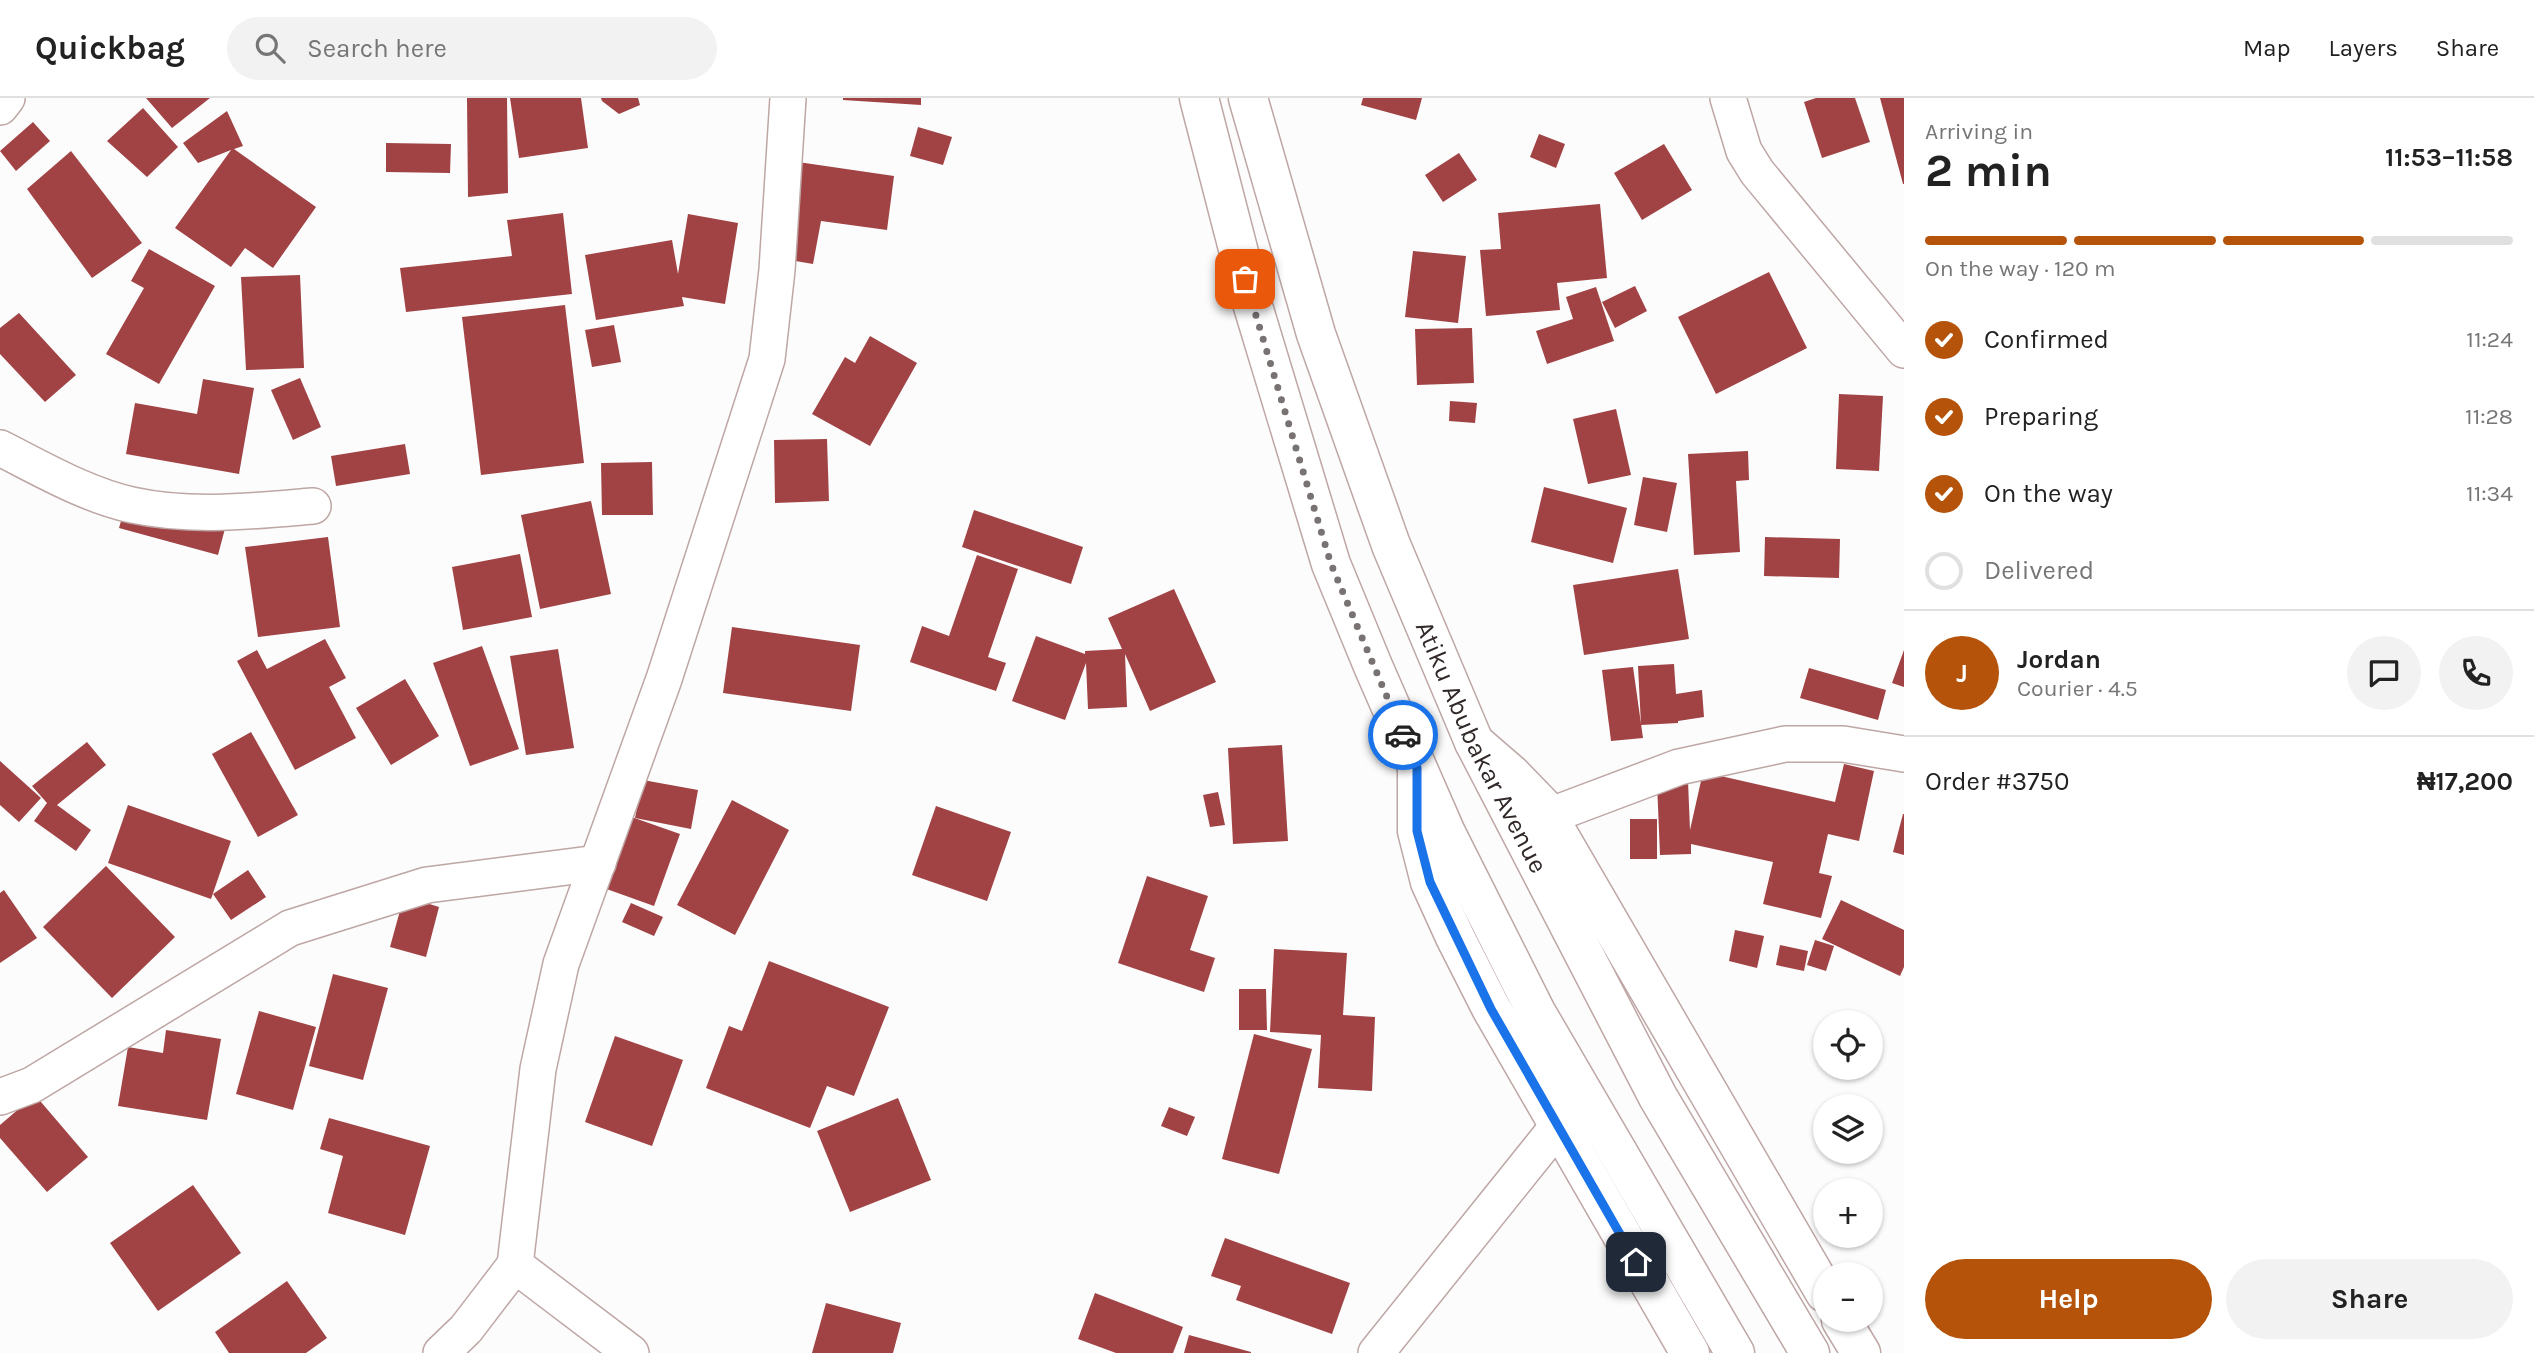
<!DOCTYPE html>
<html lang="en">
<head>
<meta charset="utf-8">
<style>
  :root { --surface:#fff; --page:#f2f2f2; --text:#222; --muted:#767676; --line:#e0e0e0; --accent:#b45309 }
  body { margin:0; font-family:Karla,sans-serif; background:var(--page); color:var(--text); height:100vh; display:flex; flex-direction:column; font-size:26px; white-space:nowrap }
  * { box-sizing:border-box; margin:0 }
  p { font-size:23px; color:var(--muted) }
  .icon { flex:none; width:38px; height:38px; fill:none; stroke:currentColor; stroke-width:2; stroke-linecap:round; stroke-linejoin:round }
  .map { position:relative; flex:1; overflow:hidden }
  .drawer { display:flex; flex-direction:column; background:var(--surface); width:630px }
  .drawer>* { flex:none }
  .tools { position:absolute; left:1813px; top:912px; display:grid; gap:14px }
  .tools a { display:grid; place-items:center; width:70px; height:70px; border-radius:50%; background:var(--surface); box-shadow:0 2px 5px #0004; font-size:35px }
  .pin { position:absolute; display:grid; place-items:center; width:60px; height:60px; color:#fff; margin:-30px; border-radius:14px; box-shadow:0 4px 10px #0006 }
  .courier { position:absolute; display:grid; place-items:center; width:70px; height:70px; margin:-35px; border:5px solid #1a73e8; border-radius:50%; background:#fff; color:#222; box-shadow:0 2px 9px #0007 }
  .overview em { font-style:normal; font-weight:700 }
  .overview div { display:flex; flex-direction:column-reverse }
  .overview { display:flex; align-items:center; justify-content:space-between; height:119px; padding:0 21px }
  h1 { font-size:46px; font-weight:700; line-height:52px }
  .bar { display:grid; grid-template-columns:repeat(4,1fr); gap:10px 7px; align-content:center; height:84px; padding:0 21px }
  .bar i { height:9px; border-radius:5px; background:var(--line) }
  .bar .on { background:var(--accent) }
  .bar p { grid-column:span 4 }
  .line { display:flex; align-items:center; gap:18px; padding:0 21px; border-top:2px solid var(--line) }
  .line div { flex:1 }
  .round { display:grid; place-items:center; flex:none; width:74px; height:74px; border-radius:37px; background:var(--page) }
  ol { padding:0 21px; list-style:none }
  li { display:flex; align-items:center; gap:21px; height:77px }
  li p { margin-inline-start:auto }
  li .icon { padding:7px; border-radius:50%; background:var(--accent); color:#fff; stroke-width:4 }
  li:last-child { color:var(--muted) }
  li i { width:38px; height:38px; border:4px solid var(--line); border-radius:50% }
  .cta { display:flex; gap:14px; margin-top:auto; padding:14px 21px }
  .cta a { flex:1; height:80px; border-radius:42px; background:var(--accent); color:#fff; font-size:28px; font-weight:700; line-height:80px; text-align:center }
  .cta a+a { background:var(--page); color:var(--text) }
  header { display:flex; align-items:center; gap:42px; box-sizing:border-box; height:98px; padding:0 35px; background:var(--surface); border-bottom:2px solid var(--line) }
  header strong { font-size:33px }
  nav { display:flex; gap:38px; margin-inline-start:auto; font-size:24px }
  .search { width:490px; height:63px; background:var(--page); display:flex; align-items:center; gap:18px; box-sizing:border-box; padding:0 24px; border-radius:38px; color:var(--muted); font-size:26px }
  main { display:flex; flex:1; min-height:0 }
  .map>svg:first-child { display:block }
</style>
</head>
<body>
<header>
<strong>Quickbag</strong>
<div class="search"><svg class="icon" aria-label="search" viewBox="0 0 24 24"><circle cx="10" cy="10" r="6"/><path d="M15 15l6 6"/></svg>Search here</div>
<nav><a>Map</a><a>Layers</a><a>Share</a></nav>
</header>
<main>
<div class="map">
<svg width="1904" height="1255" viewBox="0 0 1904 1255">
  <rect width="100%" height="100%" fill="#fcfcfc"/>
  <!-- building -->
  <g fill="#a14244">
    <path d="M146 0H210L172 30Z"/>
    <path d="M467 0H507L508 95 468 99Z"/>
    <path d="M510 0H581L588 50 519 60Z"/>
    <path d="M601 0H638L640 7 619 16 602 3Z"/>
    <path d="M843 0H921V7L843 2Z"/>
    <path d="M1363 0H1422L1416 22 1361 7Z"/>
    <path d="M1816 0H1855L1870 44 1822 60 1804 4Z"/>
    <path d="M1880 0H1904V86H1903Z"/>
    <path d="M143 10 178 49 147 79 107 43Z"/>
    <path d="M227 13 243 48 234 51 316 109 273 170 245 150 231 169 175 130 231 52 198 65 183 45Z"/>
    <path d="M33 24 50 43 16 73 0 53Z"/>
    <path d="M918 29 952 39 943 67 910 58Z"/>
    <path d="M1539 36 1565 46 1556 70 1530 59Z"/>
    <path d="M386 45 451 46 450 75 386 74Z"/>
    <path d="M1664 46 1692 92 1642 122 1614 75Z"/>
    <path d="M71 53 142 145 92 180 27 91Z"/>
    <path d="M1459 55 1477 82 1443 104 1425 77Z"/>
    <path d="M798 64 894 78 887 132 821 123 813 166 784 161Z"/>
    <path d="M1600 106 1607 180 1557 185 1560 212 1486 218 1480 152 1501 151 1498 115Z"/>
    <path d="M563 115 572 196 406 214 400 170 512 158 507 122Z"/>
    <path d="M688 116 738 125 725 206 682 199 684 208 596 222 585 157 672 142 678 176Z"/>
    <path d="M149 151 215 188 159 286 106 256 144 190 131 183Z"/>
    <path d="M1413 153 1466 158 1458 225 1405 219Z"/>
    <path d="M1769 174 1807 250 1716 296 1678 219Z"/>
    <path d="M300 177 304 270 246 272 241 179Z"/>
    <path d="M1635 188 1647 213 1615 230 1602 204Z"/>
    <path d="M1596 189 1614 243 1547 266 1536 233 1573 221 1566 199Z"/>
    <path d="M565 207 584 365 481 377 462 219Z"/>
    <path d="M19 215 76 277 45 304 0 256V230Z"/>
    <path d="M614 227 621 264 592 269 585 232Z"/>
    <path d="M1472 230 1474 285 1417 287 1415 231Z"/>
    <path d="M870 238 917 265 870 348 812 316 845 259 855 265Z"/>
    <path d="M300 280 321 329 293 342 271 292Z"/>
    <path d="M203 281 254 290 239 376 126 356 135 305 197 316Z"/>
    <path d="M1839 296 1883 298 1879 373 1836 371Z"/>
    <path d="M1450 303 1477 305 1475 325 1449 323Z"/>
    <path d="M1616 311 1631 377 1588 386 1573 321Z"/>
    <path d="M827 341 829 403 775 405 774 342Z"/>
    <path d="M405 346 410 376 336 388 331 358Z"/>
    <path d="M1748 353 1749 382 1736 383 1740 454 1694 457 1688 356Z"/>
    <path d="M652 364 653 417H602L601 365Z"/>
    <path d="M1643 379 1677 385 1667 434 1634 427Z"/>
    <path d="M1544 389 1627 410 1613 465 1531 444Z"/>
    <path d="M129 396 227 423 218 457 119 430Z"/>
    <path d="M591 403 611 496 540 511 521 417Z"/>
    <path d="M974 412 1083 449 1071 486 962 449Z"/>
    <path d="M328 439 340 529 258 539 245 449Z"/>
    <path d="M1765 439 1840 441 1839 480 1764 478Z"/>
    <path d="M520 456 532 519 463 532 452 469Z"/>
    <path d="M977 457 1018 471 988 559 1006 565 996 593 910 564 922 528 949 538Z"/>
    <path d="M1678 471 1689 541 1584 557 1573 487Z"/>
    <path d="M1174 491 1216 584 1150 613 1125 556 1127 609 1088 611 1086 565 1065 622 1012 603 1036 538 1085 556V553L1122 551 1108 520Z"/>
    <path d="M732 529 860 547 851 613 723 595Z"/>
    <path d="M325 541 346 580 329 589 356 640 295 672 237 563 257 552 267 571Z"/>
    <path d="M482 548 519 651 470 668 433 565Z"/>
    <path d="M558 551 574 650 526 657 510 558Z"/>
    <path d="M1904 552V589L1892 585Z"/>
    <path d="M1674 566 1676 596 1702 592 1704 619 1678 623V625L1641 627 1638 568Z"/>
    <path d="M1633 569 1643 640 1611 643 1602 572Z"/>
    <path d="M1809 570 1886 592 1878 622 1800 600Z"/>
    <path d="M405 581 439 638 391 667 356 610Z"/>
    <path d="M251 634 298 717 258 739 212 656Z"/>
    <path d="M87 644 106 667 57 707 91 732 76 753 34 723 47 705 32 688Z"/>
    <path d="M1282 647 1288 743 1233 746 1228 650Z"/>
    <path d="M0 663 41 700 19 724 0 707Z"/>
    <path d="M1844 666 1874 673 1859 743 1828 736 1819 775 1832 778 1821 820 1763 806 1773 764 1691 746V756L1660 757 1657 685 1688 683 1690 732 1703 674 1835 704Z"/>
    <path d="M643 682 698 692 691 731 635 720Z"/>
    <path d="M1218 694 1225 727 1210 729 1203 697Z"/>
    <path d="M732 702 789 732 735 837 677 807Z"/>
    <path d="M128 707 231 743 211 801 108 765Z"/>
    <path d="M936 708 1011 734 987 803 912 777Z"/>
    <path d="M1903 716H1904V757L1893 754Z"/>
    <path d="M626 717 680 736 654 808 601 789Z"/>
    <rect x="1630" y="721" width="27" height="40"/>
    <path d="M106 768 175 839 112 900 43 829Z"/>
    <path d="M248 772 266 799 231 822 213 796Z"/>
    <path d="M1147 778 1208 798 1190 852 1215 860 1204 894 1118 865Z"/>
    <path d="M4 792 37 840 0 865V795Z"/>
    <path d="M404 798 439 809 426 859 390 849Z"/>
    <path d="M1841 802 1904 832V869L1900 878 1822 841Z"/>
    <path d="M631 805 663 819 654 838 622 824Z"/>
    <path d="M1735 832 1764 838 1757 870 1729 863Z"/>
    <path d="M1815 842 1834 848 1826 873 1807 867Z"/>
    <path d="M1780 847 1808 853 1804 873 1776 867Z"/>
    <path d="M1274 851 1347 855 1343 917 1375 919 1372 993 1318 990 1321 937 1270 934Z"/>
    <path d="M769 863 889 909 854 998 827 988 810 1030 706 990 729 928 742 933Z"/>
    <path d="M333 876 388 890 363 982 309 968Z"/>
    <path d="M1239 891H1266L1267 932H1239Z"/>
    <path d="M259 913 316 929 293 1012 236 996Z"/>
    <path d="M166 932 221 941 207 1022 118 1008 128 949 163 955Z"/>
    <path d="M1254 936 1312 951 1279 1076 1222 1061Z"/>
    <path d="M615 938 683 962 652 1048 585 1024Z"/>
    <path d="M35 997 88 1059 47 1094 0 1040V1027Z"/>
    <path d="M898 1000 931 1082 850 1114 817 1033Z"/>
    <path d="M1169 1009 1195 1019 1187 1038 1161 1028Z"/>
    <path d="M329 1020 430 1048 405 1137 328 1115 343 1058 320 1051Z"/>
    <path d="M193 1087 241 1155 158 1213 110 1145Z"/>
    <path d="M1225 1140 1350 1185 1332 1236 1236 1202 1241 1188 1211 1178Z"/>
    <path d="M287 1183 327 1240 306 1255H229L215 1234Z"/>
    <path d="M1095 1195 1183 1229 1173 1255H1116L1078 1241Z"/>
    <path d="M826 1205 901 1225 893 1255H812Z"/>
    <path d="M1189 1237 1251 1254V1255H1184Z"/>
  </g>
  <g fill="none" stroke-linecap="round" stroke-linejoin="round">
    <!-- street casing -->
    <g stroke="#bea6a5" stroke-width="38">
      <g id="street">
        <path d="M1728 0 1744 53 1757 74 1904 252"/>
        <path d="M0 9 7 0"/>
        <path d="M0 350C42 371 86 397 132 407 192 420 252 413 313 408"/>
        <path d="M1549 718 1679 669 1785 646H1843L1904 656"/>
        <path d="M0 999 32 987 290 830 427 787 598 765"/>
        <path d="M515 1167 631 1255"/>
        <path d="M441 1255 466 1231 515 1167 538 971 561 866 664 581 767 261 777 172 788 0"/>
        <path d="M1376 1255 1558 1028"/>
      </g>
    </g>
    <!-- primary casing -->
    <g stroke="#bea6a5" stroke-width="41">
      <g id="primary">
        <path d="M1199 0 1252 205 1331 466 1373 568 1446 735 1536 914 1735 1255"/>
        <path id="s1" d="M1248 0 1316 236 1391 447 1474 644 1658 999 1810 1255"/>
      </g>
    </g>
    <!-- highway casing -->
    <g stroke="#bea6a5" stroke-width="41">
      <g id="highway">
        <path d="M1474 644 1511 676 1542 708 1825 1195"/>
        <path d="M1417 670V733L1430 784 1455 839 1491 910 1690 1255"/>
        <path d="M1841 1222 1861 1255"/>
      </g>
    </g>
    <!-- street -->
    <use href="#street" stroke="#fff" stroke-width="35"/>
    <!-- primary -->
    <use href="#primary" stroke="#fff" stroke-width="38"/>
    <!-- highway -->
    <use href="#highway" stroke="#fff" stroke-width="38"/>
  </g>
  <g fill="none" stroke-linecap="round" stroke-linejoin="round">
    <!-- done -->
    <path stroke="#787272" stroke-width="7" stroke-dasharray="0 12.6" d="M1245 181 1331 466 1403 637"/>
    <!-- route -->
    <path stroke="#1a73e8" stroke-width="9" d="M1403 637 1417 670V733L1430 784 1491 911 1636 1164"/>
  </g>
  <g text-anchor="middle" stroke-width="7" stroke-linejoin="round" paint-order="stroke">
    <!-- street labels -->
    <g font-size="26" fill="#312828" stroke="#fcfcfc">
      <text dy="9" stroke="none"><textPath href="#s1" startOffset="691">Atiku Abubakar Avenue</textPath></text>
    </g>
  </g>
</svg>
<div class="tools">
<a><svg class="icon" aria-label="locate" viewBox="0 0 24 24"><circle cx="12" cy="12" r="6"/><path d="M12 2v4M12 18v4M2 12h4M18 12h4"/></svg></a>
<a><svg class="icon" aria-label="layers" viewBox="0 0 24 24"><path d="M12 4l9 5-9 5-9-5zM3 14l9 5 9-5"/></svg></a>
<a>+</a>
<a>−</a>
</div>
<div class="pin" style="left:1245px;top:181px;background:#ea580c"><svg class="icon" aria-label="bag" viewBox="0 0 24 24"><path d="M5 8h14l-1 12H6zM9 8a3 3 0 0 1 6 0"/></svg></div>
<div class="pin" style="left:1636px;top:1164px;background:#1f2937"><svg class="icon" aria-label="home" viewBox="0 0 24 24"><path d="M3 11l9-7 9 7M6 9v11h12V9"/></svg></div>
<div class="courier" style="left:1403px;top:637px"><svg class="icon" aria-label="car" viewBox="0 0 24 24"><path d="M5 17H2v-5l4-1 3-4h7l3 4 3 1v5h-3M9 17h6M6 11h13"/><circle cx="7" cy="17" r="2"/><circle cx="17" cy="17" r="2"/></svg></div>
</div>
<section class="drawer">
<div class="overview"><div><h1>2 min</h1><p>Arriving in</p></div><em>11:53–11:58</em></div>
<div class="bar"><i class="on"></i><i class="on"></i><i class="on"></i><i></i><p>On the way · 120 m</p></div>
<ol>
<li><svg class="icon" aria-label="check" viewBox="0 0 24 24"><path d="M5 12l5 5 9-10"/></svg>Confirmed<p>11:24</p></li>
<li><svg class="icon" aria-label="check" viewBox="0 0 24 24"><path d="M5 12l5 5 9-10"/></svg>Preparing<p>11:28</p></li>
<li><svg class="icon" aria-label="check" viewBox="0 0 24 24"><path d="M5 12l5 5 9-10"/></svg>On the way<p>11:34</p></li>
<li><i></i>Delivered</li>
</ol>
<div class="line" style="height:126px"><b class="round" style="background:var(--accent);color:#fff">J</b><div><b>Jordan</b><p>Courier · 4.5</p></div><a class="round"><svg class="icon" aria-label="chat" viewBox="0 0 24 24"><path d="M4 5h16v11H9l-5 4z"/></svg></a><a class="round"><svg class="icon" aria-label="phone" viewBox="0 0 24 24"><path d="M5 4h4l2 5-3 2q2 4 5 5l2-3 5 2v4C11 20 4 13 5 4z"/></svg></a></div>
<div class="line" style="height:91px"><div>Order #3750</div><b>₦17,200</b></div>
<div class="cta"><a>Help</a><a>Share</a></div>
</section>
</main>
</body>
</html>
